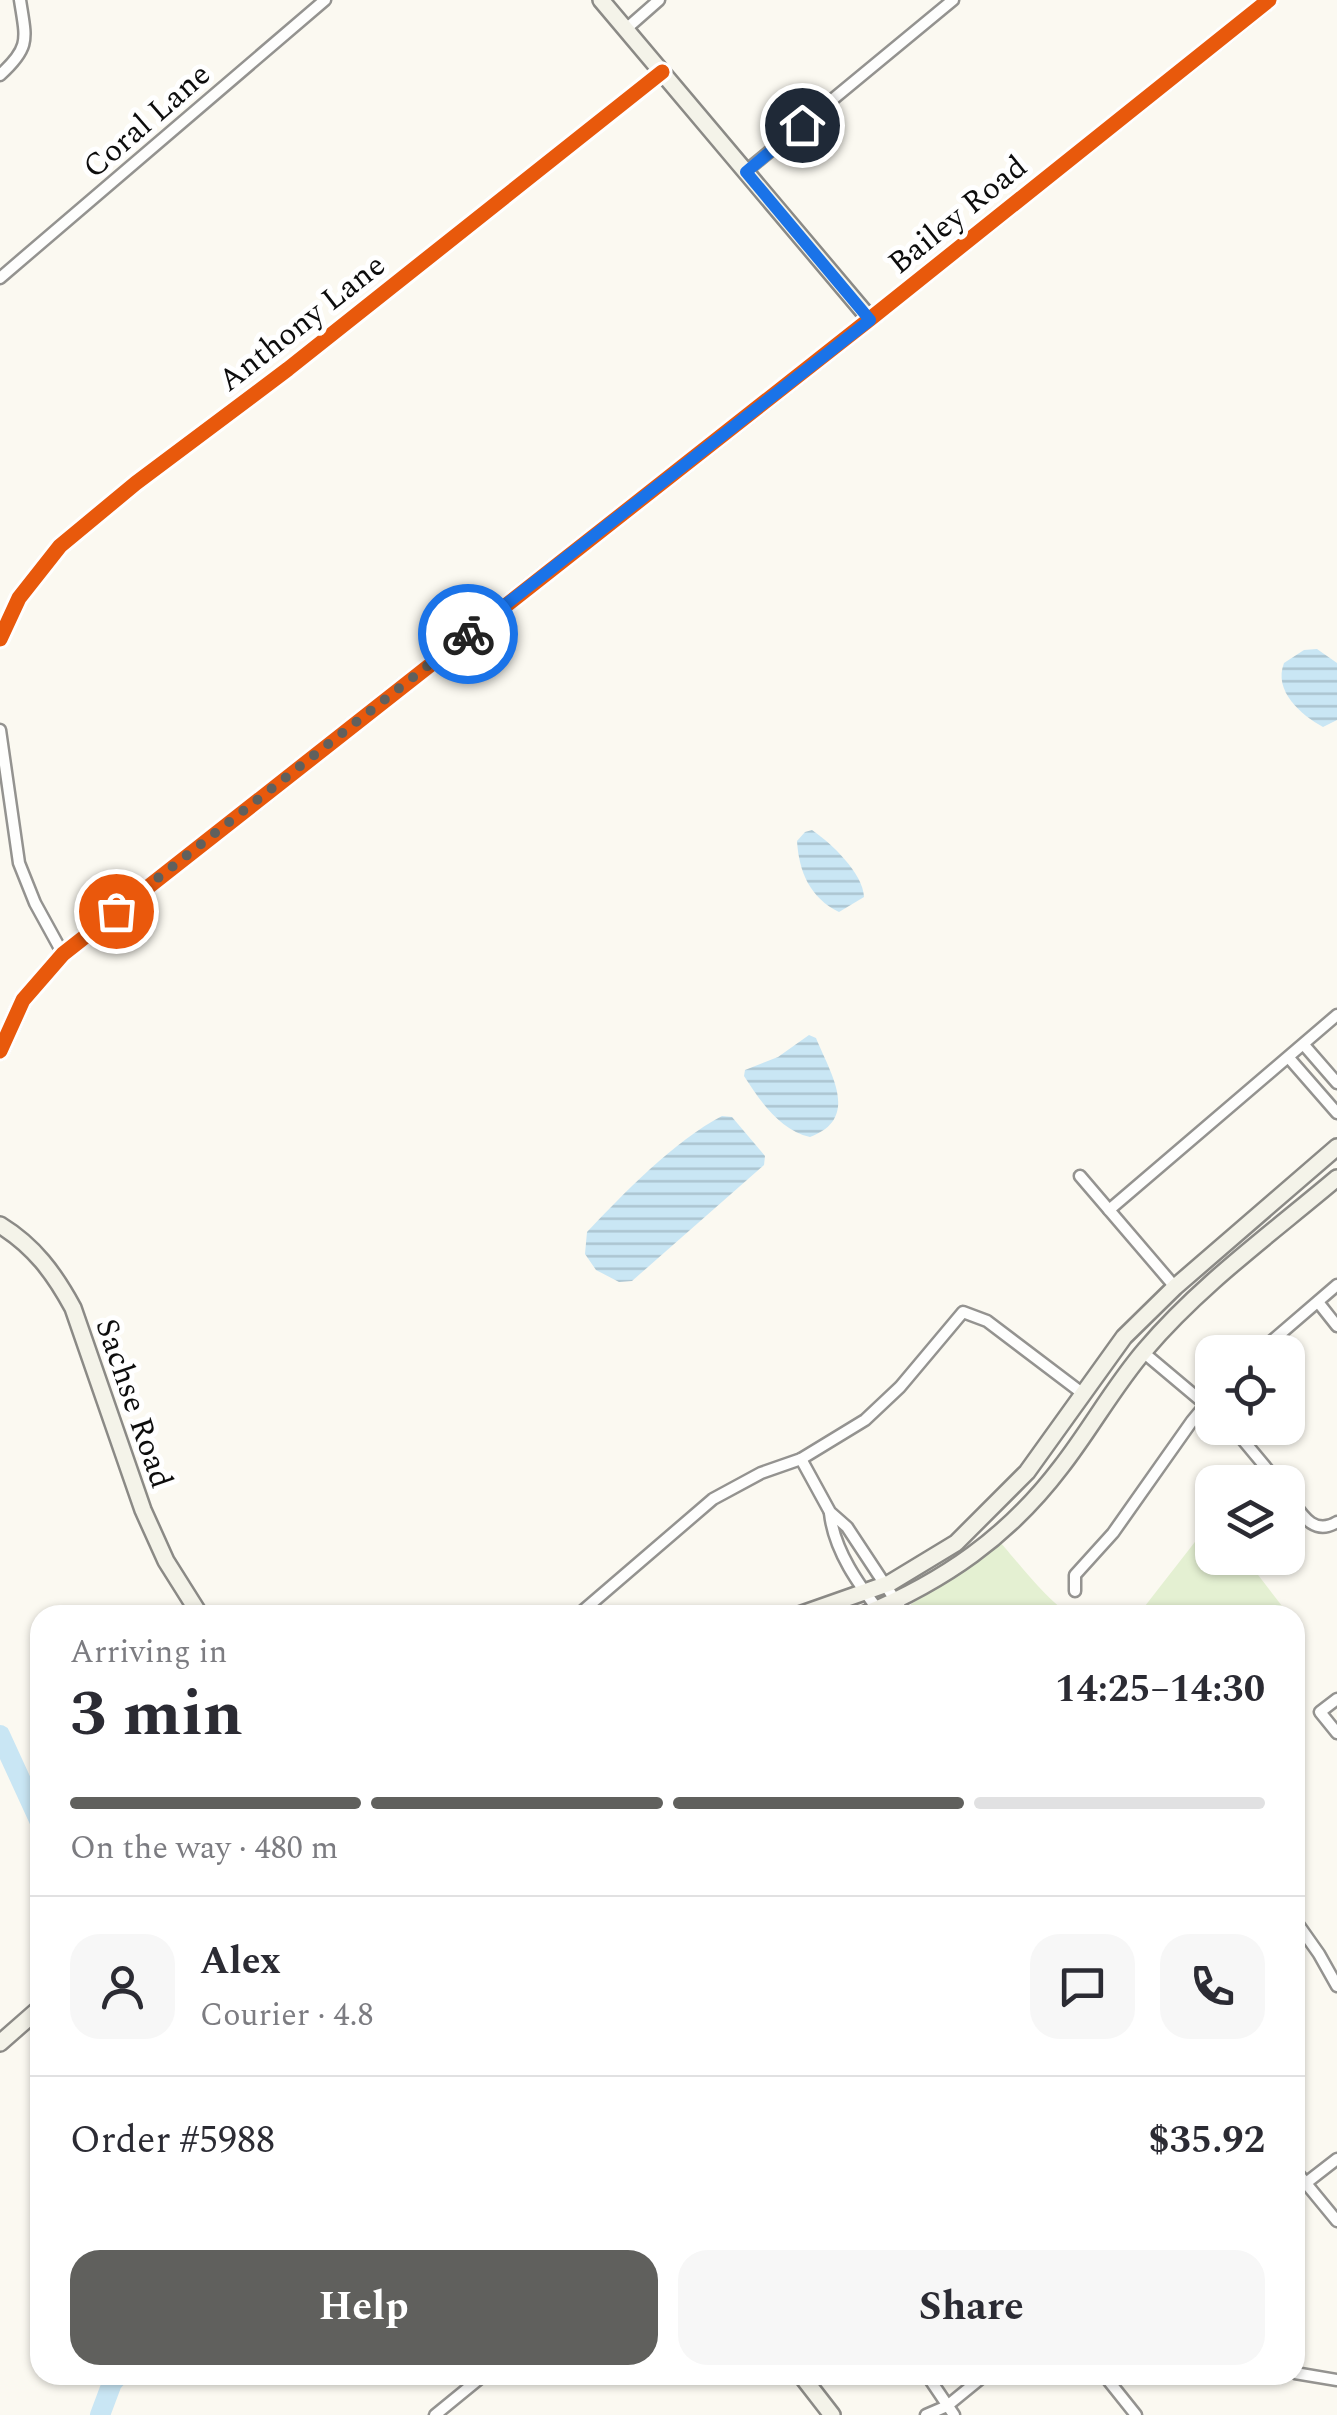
<!DOCTYPE html>
<html lang="en">
<head>
<meta charset="utf-8">
<style>
  :root { --surface:#fff; --page:#f7f7f7; --text:#2b2b33; --muted:#7c7c81; --line:#e1e1e2; --accent:#60605d }
  body { margin:0; font-family:Spectral,serif; background:var(--page); color:var(--text); height:100vh; display:flex; flex-direction:column; font-size:38px; white-space:nowrap }
  * { box-sizing:border-box; margin:0 }
  p { font-size:32px; color:var(--muted) }
  .icon { flex:none; width:55px; height:55px; fill:none; stroke:currentColor; stroke-width:2; stroke-linecap:round; stroke-linejoin:round }
  .map { position:relative; flex:1; overflow:hidden }
  .drawer { position:absolute; left:30px; top:1605px; width:1275px; height:780px; display:flex; flex-direction:column; background:var(--surface); border-radius:30px; box-shadow:0 2px 8px #0004 }
  .drawer>* { flex:none }
  .tools { position:absolute; left:1195px; top:1335px; display:grid; gap:20px }
  .tools a { display:grid; place-items:center; width:110px; height:110px; border-radius:20px; background:var(--surface); box-shadow:0 2px 8px #0004; font-size:50px }
  .pin { position:absolute; display:grid; place-items:center; width:85px; height:85px; color:#fff; margin:-42px; border:5px solid #fff; border-radius:50%; box-shadow:0 2px 10px #0007 }
  .courier { position:absolute; display:grid; place-items:center; width:100px; height:100px; margin:-50px; border:8px solid #1a73e8; border-radius:50%; background:#fff; color:#222; box-shadow:0 2px 12px #0007 }
  .headline em { font-style:normal; font-weight:700 }
  .headline div { display:flex; flex-direction:column-reverse }
  .headline { display:flex; align-items:center; justify-content:space-between; height:170px; padding:0 40px }
  h1 { font-size:65px; font-weight:700; line-height:75px }
  .bar { display:grid; grid-template-columns:repeat(4,1fr); gap:15px 10px; align-content:center; height:120px; padding:0 40px }
  .bar i { height:12px; border-radius:8px; background:var(--line) }
  .bar .selected { background:var(--accent) }
  .bar p { grid-column:span 4 }
  .line { display:flex; align-items:center; gap:25px; padding:0 40px; border-top:2px solid var(--line) }
  .line div { flex:1 }
  .round { display:grid; place-items:center; flex:none; width:105px; height:105px; border-radius:30px; background:var(--page) }
  .action { display:flex; gap:20px; margin-top:auto; padding:20px 40px }
  .action a { flex:1; height:115px; border-radius:30px; background:var(--accent); color:#fff; font-size:40px; font-weight:700; line-height:115px; text-align:center }
  .action a+a { background:var(--page); color:var(--text) }
  .map>svg:first-child { display:block }
</style>
</head>
<body>
<div class="map">
<svg width="1337" height="2415" viewBox="0 0 1337 2415">
  <defs>
    <pattern id="water-rules" width="6" height="5" patternUnits="userSpaceOnUse" patternTransform="scale(2.5)"><rect width="6" height="5" fill="#c9e6f4"/><path d="M0 2.5h6" fill="none" stroke="#abc4d0"/></pattern>
  </defs>
  <rect width="100%" height="100%" fill="#fbf9f1"/>
  <!-- grass -->
  <g fill="#e4f0d2">
    <path d="M1212 1520V1558H1245L1289 1615H1138Z"/>
    <path d="M1000 1542C1016 1560 1053 1608 1073 1615H910L911 1604 955 1577Z"/>
  </g>
  <!-- water -->
  <g fill="url(#water-rules)">
    <path d="M1317 649 1337 663V720L1323 727C1301 715 1273 691 1284 663L1304 650Z"/>
    <path d="M812 830C831 843 863 873 864 897L839 912C810 898 799 872 797 841L805 832Z"/>
    <path d="M809 1035 816 1038C830 1073 861 1118 810 1137 780 1130 760 1101 744 1076L745 1070 778 1057Z"/>
    <path d="M722 1116 732 1117 765 1156 764 1165 632 1281 619 1282 596 1270 585 1254 587 1232C624 1193 674 1141 722 1116Z"/>
  </g>
  <g fill="none" stroke-linecap="round" stroke-linejoin="round">
    <!-- river -->
    <g stroke="#c9e6f4" stroke-width="20">
      <path d="M0 1735 40 1822"/>
      <path d="M100 2415 112 2383 119 2375"/>
    </g>
    <!-- street casing -->
    <g stroke="#949390" stroke-width="15">
      <g id="street">
        <path d="M626 29 659 0"/>
        <path d="M0 75C31 47 26 39 20 0"/>
        <path d="M746 171 953 0"/>
        <path d="M0 278 325 0"/>
        <path d="M0 639 19 598 60 546 136 483 288 369 662 72"/>
        <path d="M0 730 19 863 35 903 63 954"/>
        <path d="M1304 1045 1337 1083"/>
        <path d="M1289 1058 1337 1113"/>
        <path d="M1080 1176 1175 1287"/>
        <path d="M1109 1210 1337 1015"/>
        <path d="M1318 1302 1337 1326"/>
        <path d="M1143 1352 1212 1410"/>
        <path d="M1259 1352 1337 1285"/>
        <path d="M1233 1428 1278 1482"/>
        <path d="M801 1459 830 1512 847 1527 905 1615"/>
        <path d="M1288 1495C1301 1513 1313 1537 1337 1522"/>
        <path d="M830 1513C834 1551 859 1585 882 1615"/>
        <path d="M1075 1591V1575L1113 1533 1192 1421 1212 1397"/>
        <path d="M578 1615 713 1499 761 1473 801 1459 865 1420 900 1387 963 1312 987 1321 1082 1393"/>
        <path d="M1337 1699 1320 1712 1337 1733"/>
        <path d="M1295 1920 1319 1954 1337 1986"/>
        <path d="M1295 2170 1337 2221"/>
        <path d="M1306 2183 1337 2159"/>
        <path d="M1295 2373 1337 2380"/>
        <path d="M927 2375 954 2415"/>
        <path d="M1104 2375 1136 2415"/>
        <path d="M435 2415 484 2375"/>
        <path d="M926 2415 947 2406 985 2375"/>
      </g>
    </g>
    <!-- secondary casing -->
    <g stroke="#8b8a86" stroke-width="20">
      <g id="secondary">
        <path d="M601 0 870 319"/>
        <path d="M0 1051 23 1000 63 954 870 319 1269 0"/>
        <path d="M0 1225C34 1246 54 1273 73 1308L143 1510 166 1561 200 1615"/>
        <path d="M799 1615 890 1583 956 1543 1027 1472 1124 1337 1175 1287 1337 1147"/>
        <path d="M863 1615C944 1581 1008 1537 1061 1467 1090 1430 1114 1386 1145 1350 1200 1285 1272 1233 1337 1178"/>
        <path d="M0 2043 40 2008"/>
        <path d="M801 2375 832 2415"/>
      </g>
    </g>
    <!-- street -->
    <use href="#street" stroke="#fefefd" stroke-width="10"/>
    <!-- secondary -->
    <use href="#secondary" stroke="#f4f3e9" stroke-width="15"/>
    <!-- cycleway casing -->
    <g stroke="#fff" stroke-width="21">
      <g id="cycleway">
        <path d="M0 639 19 598 60 546 136 483 288 369 662 72"/>
        <path d="M0 1051 23 1000 63 954 870 319 1269 0"/>
      </g>
    </g>
    <!-- cycleway -->
    <use href="#cycleway" stroke="#e8590c" stroke-width="15"/>
  </g>
  <g fill="none" stroke-linecap="round" stroke-linejoin="round">
    <!-- done -->
    <path stroke="#60605d" stroke-width="10" stroke-dasharray="0 18" d="M116 911 468 634"/>
    <!-- route -->
    <path stroke="#1a73e8" stroke-width="12" d="M468 634 870 320 746 172 802 125"/>
  </g>
  <g text-anchor="middle" stroke-width="10" stroke-linejoin="round" paint-order="stroke">
    <!-- street labels -->
    <g font-size="32" fill="#0d0d0d" stroke="#fff">
      <text transform="translate(146 120) rotate(-41)" y="11">Coral Lane</text>
      <text transform="translate(957 214) rotate(-39)" y="11">Bailey Road</text>
      <text transform="translate(301 322) rotate(-38)" y="11">Anthony Lane</text>
      <text transform="translate(135 1403) rotate(71)" y="11">Sachse Road</text>
    </g>
  </g>
</svg>
<div class="tools">
<a><svg class="icon" aria-label="locate" viewBox="0 0 24 24"><circle cx="12" cy="12" r="6"/><path d="M12 2v4M12 18v4M2 12h4M18 12h4"/></svg></a>
<a><svg class="icon" aria-label="layers" viewBox="0 0 24 24"><path d="M12 4l9 5-9 5-9-5zM3 14l9 5 9-5"/></svg></a>
</div>
<div class="pin" style="left:116px;top:911px;background:#ea580c"><svg class="icon" aria-label="bag" viewBox="0 0 24 24"><path d="M5 8h14l-1 12H6zM9 8a3 3 0 0 1 6 0"/></svg></div>
<div class="pin" style="left:802px;top:125px;background:#1f2937"><svg class="icon" aria-label="home" viewBox="0 0 24 24"><path d="M3 11l9-7 9 7M6 9v11h12V9"/></svg></div>
<div class="courier" style="left:468px;top:634px"><svg class="icon" aria-label="bike" viewBox="0 0 24 24"><circle cx="6" cy="16" r="4"/><circle cx="18" cy="16" r="4"/><path d="M6 16l4-8h5l3 8M10 8l3 8H6M13 5h3"/></svg></div>
<section class="drawer">
<div class="headline"><div><h1>3 min</h1><p>Arriving in</p></div><em>14:25–14:30</em></div>
<div class="bar"><i class="selected"></i><i class="selected"></i><i class="selected"></i><i></i><p>On the way · 480 m</p></div>
<div class="line" style="height:180px"><a class="round"><svg class="icon" aria-label="person" viewBox="0 0 24 24"><circle cx="12" cy="8" r="4"/><path d="M4 21q1-7 8-7t8 7"/></svg></a><div><b>Alex</b><p>Courier · 4.8</p></div><a class="round"><svg class="icon" aria-label="chat" viewBox="0 0 24 24"><path d="M4 5h16v11H9l-5 4z"/></svg></a><a class="round"><svg class="icon" aria-label="phone" viewBox="0 0 24 24"><path d="M5 4h4l2 5-3 2q2 4 5 5l2-3 5 2v4C11 20 4 13 5 4z"/></svg></a></div>
<div class="line" style="height:130px"><div>Order #5988</div><b>$35.92</b></div>
<div class="action"><a>Help</a><a>Share</a></div>
</section>
</div>
</body>
</html>
